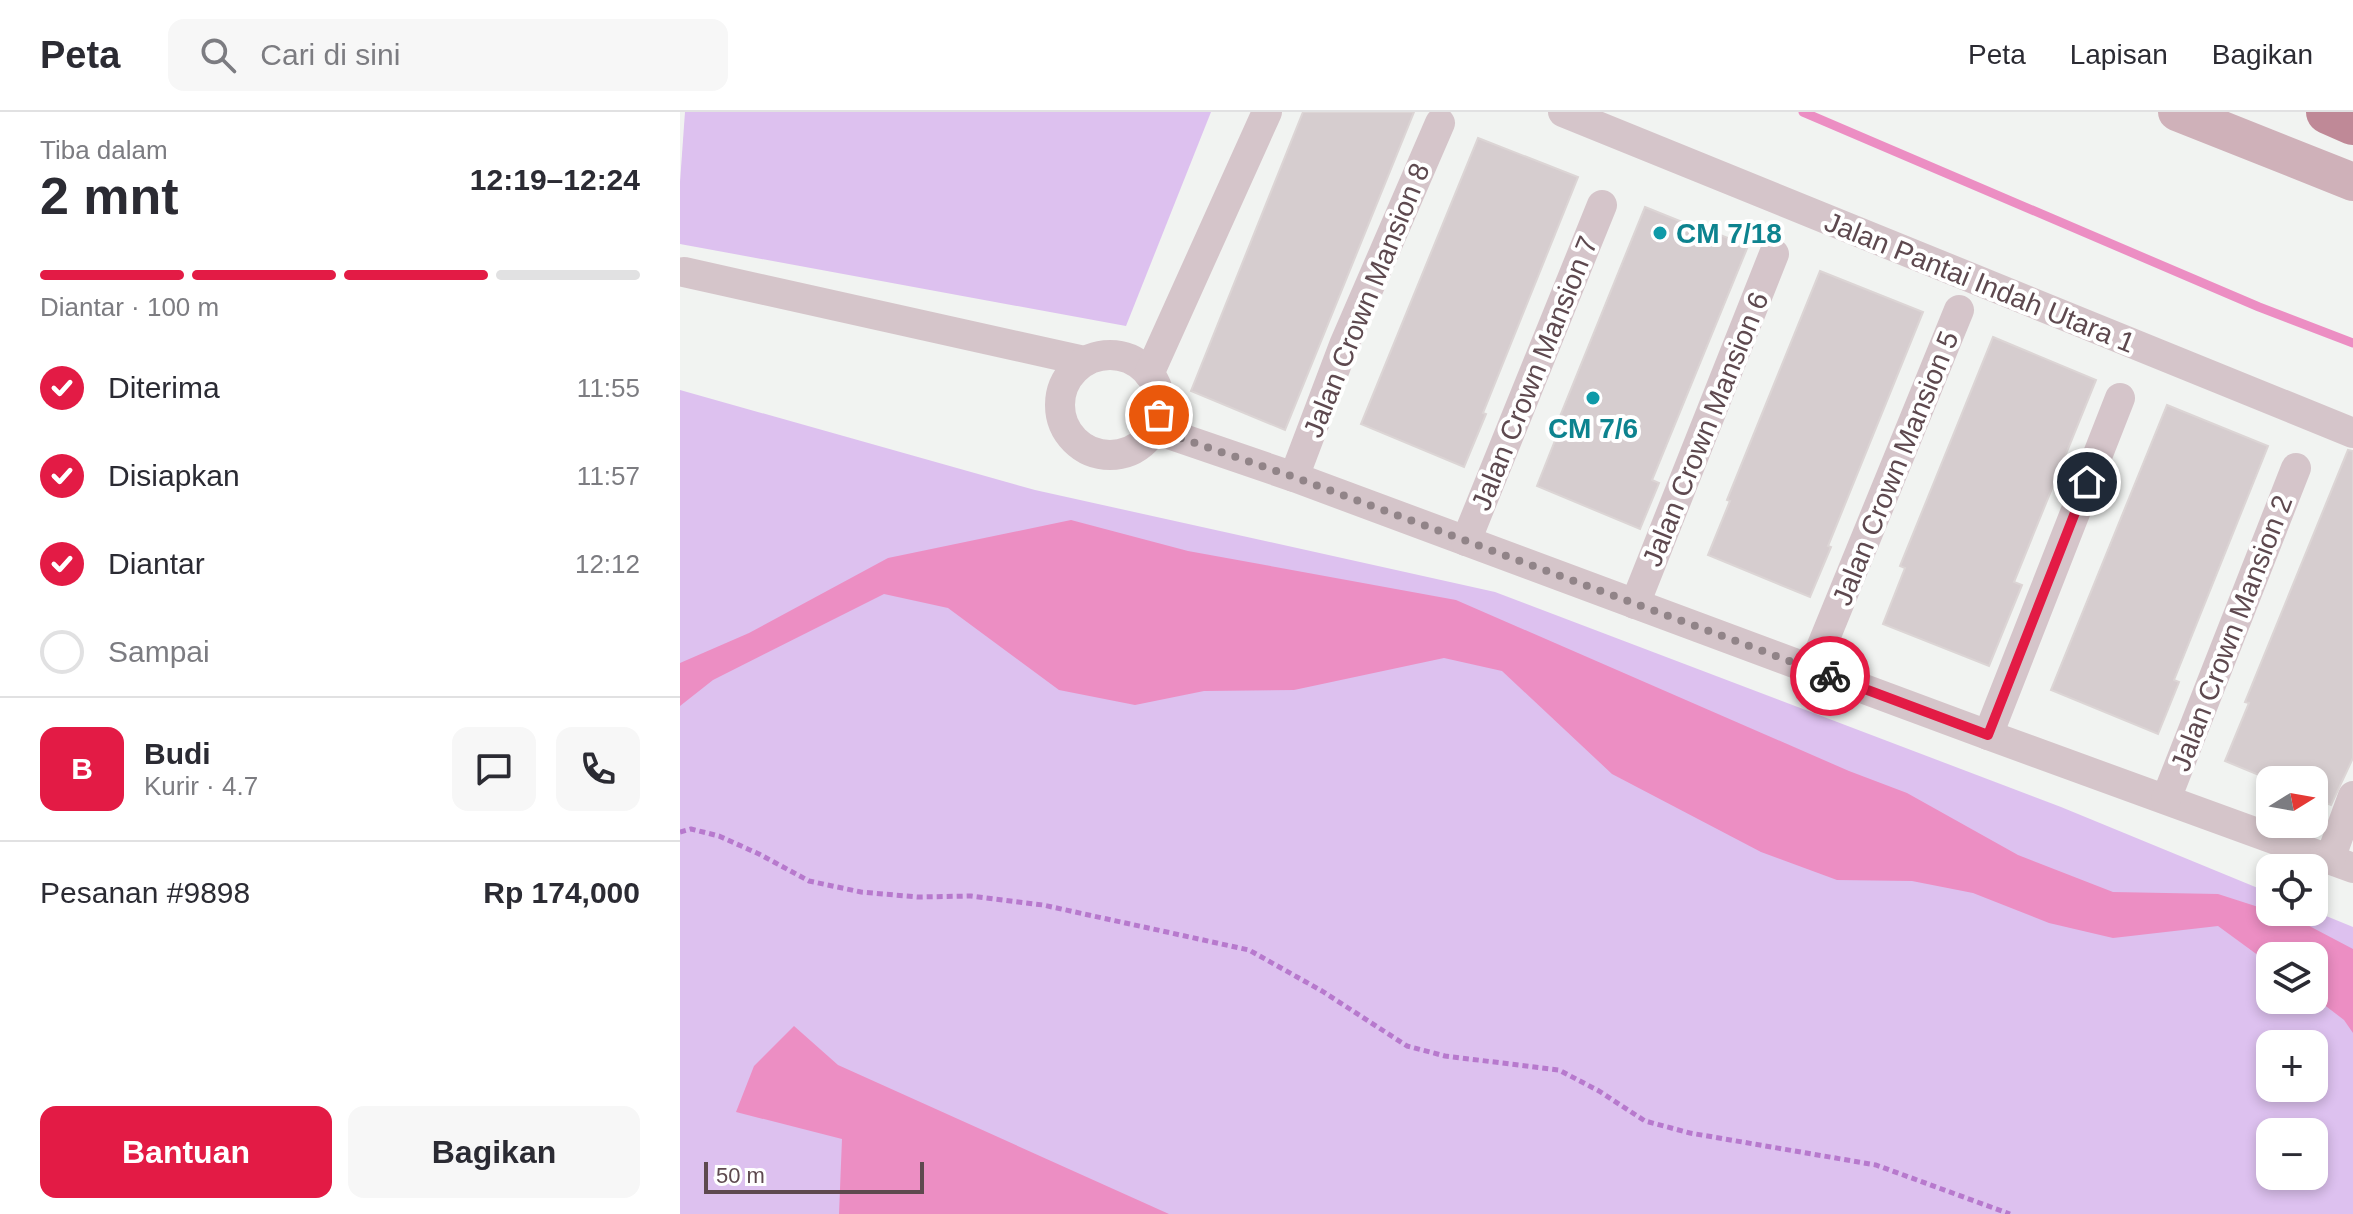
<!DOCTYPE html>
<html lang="id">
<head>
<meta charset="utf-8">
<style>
  :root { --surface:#fff; --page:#f7f7f7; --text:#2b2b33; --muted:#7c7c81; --line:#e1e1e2; --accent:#e31b45 }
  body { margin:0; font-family:Arial,sans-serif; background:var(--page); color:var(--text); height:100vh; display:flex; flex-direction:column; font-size:30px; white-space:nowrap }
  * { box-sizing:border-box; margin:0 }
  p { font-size:26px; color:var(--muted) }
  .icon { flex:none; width:44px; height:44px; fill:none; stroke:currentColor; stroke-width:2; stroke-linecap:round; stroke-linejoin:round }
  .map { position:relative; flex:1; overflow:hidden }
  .drawer { display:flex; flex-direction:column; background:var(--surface); width:680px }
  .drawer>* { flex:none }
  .needle { width:52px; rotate:79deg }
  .controls { position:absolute; left:1576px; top:654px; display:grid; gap:16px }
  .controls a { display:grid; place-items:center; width:72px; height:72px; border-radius:16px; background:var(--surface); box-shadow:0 4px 12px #0003; font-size:40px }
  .scale { position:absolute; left:24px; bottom:20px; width:220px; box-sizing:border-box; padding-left:8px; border:4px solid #5e494f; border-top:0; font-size:22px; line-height:28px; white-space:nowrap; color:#5e494f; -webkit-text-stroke:6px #fff; paint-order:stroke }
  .pin { position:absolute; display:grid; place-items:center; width:68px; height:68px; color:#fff; margin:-34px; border:4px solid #fff; border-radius:50%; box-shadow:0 2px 8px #0007 }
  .courier { position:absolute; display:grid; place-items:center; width:80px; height:80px; margin:-40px; border:6px solid #e31b45; border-radius:50%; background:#fff; color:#222; box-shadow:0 2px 10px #0007 }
  .head em { font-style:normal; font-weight:800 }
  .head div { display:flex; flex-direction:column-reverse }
  .head { display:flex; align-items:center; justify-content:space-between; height:136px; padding:0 40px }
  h1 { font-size:52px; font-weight:800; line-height:60px }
  .bar { display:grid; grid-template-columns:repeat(4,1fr); gap:12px 8px; align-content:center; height:96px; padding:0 40px }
  .bar i { height:10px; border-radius:6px; background:var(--line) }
  .bar .on { background:var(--accent) }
  .bar p { grid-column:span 4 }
  .line { display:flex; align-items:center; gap:20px; padding:0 40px; border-top:2px solid var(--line) }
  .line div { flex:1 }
  .round { display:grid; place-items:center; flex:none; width:84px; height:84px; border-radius:16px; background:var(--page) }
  ol { padding:0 40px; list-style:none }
  li { display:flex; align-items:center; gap:24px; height:88px }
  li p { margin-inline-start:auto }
  li .icon { padding:8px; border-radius:50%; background:var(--accent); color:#fff; stroke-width:4 }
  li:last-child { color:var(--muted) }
  li i { width:44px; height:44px; border:4px solid var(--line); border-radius:50% }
  .button { display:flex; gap:16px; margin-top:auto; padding:16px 40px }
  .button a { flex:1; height:92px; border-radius:16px; background:var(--accent); color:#fff; font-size:32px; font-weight:800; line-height:92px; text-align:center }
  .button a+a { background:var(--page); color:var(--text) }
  header { display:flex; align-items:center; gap:48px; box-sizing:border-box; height:112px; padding:0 40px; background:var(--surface); border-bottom:2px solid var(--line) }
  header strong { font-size:38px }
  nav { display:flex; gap:44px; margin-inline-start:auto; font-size:28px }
  .search { width:560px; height:72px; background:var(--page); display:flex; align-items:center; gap:20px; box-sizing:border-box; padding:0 28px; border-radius:16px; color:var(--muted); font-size:30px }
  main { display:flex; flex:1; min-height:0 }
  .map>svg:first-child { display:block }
</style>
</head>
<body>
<header>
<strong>Peta</strong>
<div class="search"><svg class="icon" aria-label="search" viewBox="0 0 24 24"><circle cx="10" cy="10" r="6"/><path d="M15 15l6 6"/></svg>Cari di sini</div>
<nav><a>Peta</a><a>Lapisan</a><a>Bagikan</a></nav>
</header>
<main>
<section class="drawer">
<div class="head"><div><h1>2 mnt</h1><p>Tiba dalam</p></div><em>12:19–12:24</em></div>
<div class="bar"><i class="on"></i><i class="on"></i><i class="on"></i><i></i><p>Diantar · 100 m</p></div>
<ol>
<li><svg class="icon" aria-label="check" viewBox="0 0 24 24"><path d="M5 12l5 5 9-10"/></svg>Diterima<p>11:55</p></li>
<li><svg class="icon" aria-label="check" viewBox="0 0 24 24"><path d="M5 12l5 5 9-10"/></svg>Disiapkan<p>11:57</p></li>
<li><svg class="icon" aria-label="check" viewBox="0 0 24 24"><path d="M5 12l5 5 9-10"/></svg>Diantar<p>12:12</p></li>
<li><i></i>Sampai</li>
</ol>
<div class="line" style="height:144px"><b class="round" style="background:var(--accent);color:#fff">B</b><div><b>Budi</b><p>Kurir · 4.7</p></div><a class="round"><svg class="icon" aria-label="chat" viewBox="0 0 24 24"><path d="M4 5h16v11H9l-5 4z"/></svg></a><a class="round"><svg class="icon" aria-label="phone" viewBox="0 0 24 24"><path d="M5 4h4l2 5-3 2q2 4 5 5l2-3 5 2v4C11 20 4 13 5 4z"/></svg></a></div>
<div class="line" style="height:104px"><div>Pesanan #9898</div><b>Rp 174,000</b></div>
<div class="button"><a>Bantuan</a><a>Bagikan</a></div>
</section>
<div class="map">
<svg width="1673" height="1102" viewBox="0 0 1673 1102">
  <rect width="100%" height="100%" fill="#f1f3f1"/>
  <!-- green -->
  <g fill="#ddc1ef" fill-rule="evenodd">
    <path d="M5 0H531L446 214 0 132V70Z"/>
    <path d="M0 278 355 378 815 480 1381 695 1590 781V800L1634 799 1673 815V1102H0ZM1590 844H1634V888H1590ZM1590 932H1634V976H1590ZM1590 1020H1634V1064H1590Z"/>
  </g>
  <!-- water -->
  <g fill="#ec8ec3">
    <path d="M391 408 508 439 776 488 1169 659 1227 681 1338 743 1433 780 1538 782 1616 807 1673 837V921L1664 908 1634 885V844H1590V852L1538 814 1433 826 1369 811 1293 781 1232 769 1157 768 1081 740 932 662 822 559 764 546 614 578 524 579 455 593 379 578 268 496 204 482 33 568 0 594V551L69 521 208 446Z"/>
    <path d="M114 914 158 953 489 1102H159L162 1027 56 1000 74 954Z"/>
  </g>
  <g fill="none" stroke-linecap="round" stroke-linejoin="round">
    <!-- stream -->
    <path stroke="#ec8ec3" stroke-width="9" d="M1123 0 1579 195 1673 231"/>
  </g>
  <!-- building -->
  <g fill="#d6cdcf" stroke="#dcd5d5" stroke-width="2">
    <path d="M623 0H734L605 318 511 279Z"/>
    <path d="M798 26 898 65 803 301 806 302 784 355 681 312Z"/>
    <path d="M965 95 1022 118 1023 116 1068 134 972 368 979 371 960 417 857 374 876 326 872 324Z"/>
    <path d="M1140 159 1243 200 1148 434 1151 435 1130 485 1028 443 1050 389 1047 388Z"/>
    <path d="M1313 225 1416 268 1334 470 1342 473 1309 554 1203 512 1225 456 1220 454Z"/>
    <path d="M1487 293 1588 334 1494 568 1499 570 1478 622 1371 578Z"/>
    <path d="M1668 338 1673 339V646L1651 693 1634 686V668H1591L1545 649 1569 591 1565 590Z"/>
  </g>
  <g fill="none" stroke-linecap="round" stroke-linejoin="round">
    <!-- path -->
    <path stroke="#b779cd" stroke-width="5" stroke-dasharray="6 4" stroke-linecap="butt" d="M0 720 11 717 39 724 79 742 129 769 181 780 238 785 291 784 363 793 569 838 642 879 727 934 765 944 879 958 919 979 965 1009 1010 1021 1196 1053 1330 1102"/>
    <!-- minor -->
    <g stroke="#d5c5ca" stroke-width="30">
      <path d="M883 0 1673 321"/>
      <path d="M4 160 404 249"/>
      <circle cx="430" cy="293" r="50"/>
      <path d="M469 262 587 0"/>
      <path d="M474 317 614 365 1308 623 1673 756"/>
      <path d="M614 365 664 233 760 11"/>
      <path d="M786 429 922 93"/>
      <path d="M955 492 1094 142"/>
      <path d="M1132 558 1279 198"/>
      <path d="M1308 623 1440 286"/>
      <path d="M1486 687 1616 356"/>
      <path d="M1650 747 1673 684"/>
    </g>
    <!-- major -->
    <path stroke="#cfb1b9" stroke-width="38" d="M1497 0 1673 70"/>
    <!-- highway -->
    <path stroke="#bf8997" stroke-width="44" d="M1648 0 1673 11"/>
  </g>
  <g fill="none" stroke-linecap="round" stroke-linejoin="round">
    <!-- done -->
    <path stroke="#918488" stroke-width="8" stroke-dasharray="0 14.4" d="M479 303 474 317 614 365 1150 564"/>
    <!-- route -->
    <path stroke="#e31b45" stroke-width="10" d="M1150 564 1308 623 1407 370"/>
  </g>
  <!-- markers -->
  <g fill="#0f9aa8" stroke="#fff" stroke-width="3">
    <circle cx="980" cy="121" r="8"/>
    <circle cx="913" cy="286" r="8"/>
  </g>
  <g text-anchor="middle" stroke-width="8" stroke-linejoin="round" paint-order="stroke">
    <!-- culture labels -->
    <g font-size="28" font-weight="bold" fill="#0d838f" stroke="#fff" text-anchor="start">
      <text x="996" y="131">CM 7/18</text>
      <text x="913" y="326" text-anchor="middle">CM 7/6</text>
    </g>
    <!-- street labels -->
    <g font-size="28" fill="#5e494f" stroke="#fff">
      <text transform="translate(1300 170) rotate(22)" y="10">Jalan Pantai Indah Utara 1</text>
      <text transform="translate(686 188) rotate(-68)" y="10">Jalan Crown Mansion 8</text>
      <text transform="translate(854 261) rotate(-68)" y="10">Jalan Crown Mansion 7</text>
      <text transform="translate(1025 317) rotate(-68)" y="10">Jalan Crown Mansion 6</text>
      <text transform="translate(1215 356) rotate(-68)" y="10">Jalan Crown Mansion 5</text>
      <text transform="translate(1551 521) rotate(-69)" y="10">Jalan Crown Mansion 2</text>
    </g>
  </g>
</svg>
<div class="controls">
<a><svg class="needle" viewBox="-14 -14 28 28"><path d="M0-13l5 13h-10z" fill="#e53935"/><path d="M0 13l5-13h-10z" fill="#7c7c81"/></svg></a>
<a><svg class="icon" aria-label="locate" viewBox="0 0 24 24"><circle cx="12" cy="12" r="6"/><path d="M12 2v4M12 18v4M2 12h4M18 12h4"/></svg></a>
<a><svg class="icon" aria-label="layers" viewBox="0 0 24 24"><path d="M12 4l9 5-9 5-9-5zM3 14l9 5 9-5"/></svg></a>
<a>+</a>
<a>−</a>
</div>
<div class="scale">50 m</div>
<div class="pin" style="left:479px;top:303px;background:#ea580c"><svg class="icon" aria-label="bag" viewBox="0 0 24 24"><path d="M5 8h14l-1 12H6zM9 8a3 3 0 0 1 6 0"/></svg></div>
<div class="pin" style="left:1407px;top:370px;background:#1f2937"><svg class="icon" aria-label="home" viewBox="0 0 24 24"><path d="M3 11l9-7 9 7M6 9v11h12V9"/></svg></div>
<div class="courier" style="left:1150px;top:564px"><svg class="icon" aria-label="bike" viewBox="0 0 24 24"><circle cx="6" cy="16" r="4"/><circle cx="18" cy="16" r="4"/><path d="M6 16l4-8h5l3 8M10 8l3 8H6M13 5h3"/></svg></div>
</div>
</main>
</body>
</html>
